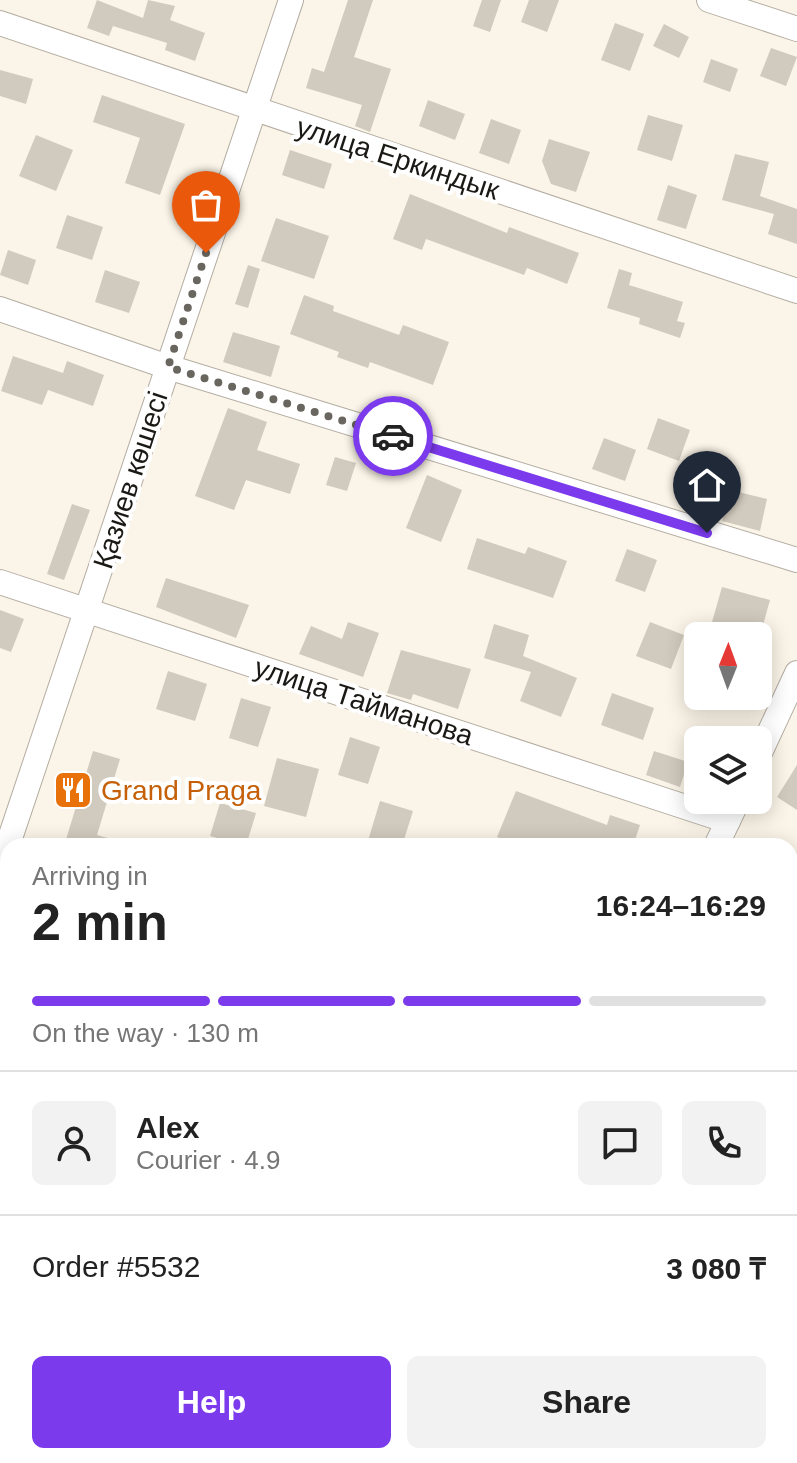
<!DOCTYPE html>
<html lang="en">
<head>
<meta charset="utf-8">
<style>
  :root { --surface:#fff; --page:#f2f2f2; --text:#222; --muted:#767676; --line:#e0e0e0; --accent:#7c3aed }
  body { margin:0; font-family:Arial,sans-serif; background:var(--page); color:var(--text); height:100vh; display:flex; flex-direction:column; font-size:30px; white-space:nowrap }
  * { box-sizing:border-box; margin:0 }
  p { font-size:26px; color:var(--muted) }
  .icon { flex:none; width:44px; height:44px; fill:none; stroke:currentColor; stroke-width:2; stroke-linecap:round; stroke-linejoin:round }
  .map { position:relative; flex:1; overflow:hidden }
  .panel { position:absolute; left:0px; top:838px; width:798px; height:626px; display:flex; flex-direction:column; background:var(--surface); border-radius:24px 24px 0 0; box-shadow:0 4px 20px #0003 }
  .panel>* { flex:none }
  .needle { width:52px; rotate:1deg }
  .fabs { position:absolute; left:684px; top:622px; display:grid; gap:16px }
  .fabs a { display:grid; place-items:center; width:88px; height:88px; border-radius:12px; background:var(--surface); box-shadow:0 4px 20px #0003; font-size:40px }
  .pin { position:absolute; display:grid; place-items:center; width:68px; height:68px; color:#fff; margin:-82px -34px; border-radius:50% 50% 50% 0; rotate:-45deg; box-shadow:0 0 8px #0007 }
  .pin .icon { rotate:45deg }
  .courier { position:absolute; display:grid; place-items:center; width:80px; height:80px; margin:-40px; border:6px solid #7c3aed; border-radius:50%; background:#fff; color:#222; box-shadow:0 2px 10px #0007 }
  .summary em { font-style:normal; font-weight:600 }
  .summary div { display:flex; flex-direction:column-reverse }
  .summary { display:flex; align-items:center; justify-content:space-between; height:136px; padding:0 32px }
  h1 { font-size:52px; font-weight:600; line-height:60px }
  .bar { display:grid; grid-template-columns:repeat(4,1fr); gap:12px 8px; align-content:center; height:96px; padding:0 32px }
  .bar i { height:10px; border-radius:6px; background:var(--line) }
  .bar .active { background:var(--accent) }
  .bar p { grid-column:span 4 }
  .line { display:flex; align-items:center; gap:20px; padding:0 32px; border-top:2px solid var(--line) }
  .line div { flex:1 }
  .round { display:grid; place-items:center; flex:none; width:84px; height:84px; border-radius:12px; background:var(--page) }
  .cta { display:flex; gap:16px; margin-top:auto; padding:16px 32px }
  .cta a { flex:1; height:92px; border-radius:12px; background:var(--accent); color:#fff; font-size:32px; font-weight:600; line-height:92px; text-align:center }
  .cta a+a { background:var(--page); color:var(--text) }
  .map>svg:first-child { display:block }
</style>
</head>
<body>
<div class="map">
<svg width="797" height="1463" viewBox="0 0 797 1463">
  <rect width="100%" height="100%" fill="#fbf4e8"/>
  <!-- building -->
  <g fill="#d1cabe">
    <path d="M97 0 143 18 148 0 175 6 170 20 205 33 195 61 165 50 167 43 113 26 109 36 87 28Z"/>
    <path d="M348 0H373L354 57 391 69 370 132 355 126 362 105 306 88 312 68 324 72Z"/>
    <path d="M482 0H501L490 32 473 26Z"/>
    <path d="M529 0H559L547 32 521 22Z"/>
    <path d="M615 23 644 34 630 71 601 60Z"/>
    <path d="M664 24 689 37 679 58 653 46Z"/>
    <path d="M771 48 797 57 786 86 760 76Z"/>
    <path d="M711 59 738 69 730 92 703 82Z"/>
    <path d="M0 70 33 79 26 104 0 96Z"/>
    <path d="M102 95 185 124 160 195 125 183 140 138 93 122Z"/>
    <path d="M428 100 465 114 455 140 419 126Z"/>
    <path d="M648 115 683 125 672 161 637 150Z"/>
    <path d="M491 119 521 130 509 164 479 153Z"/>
    <path d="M36 135 73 150 56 191 19 176Z"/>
    <path d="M549 139 590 152 576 192 551 184 542 161Z"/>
    <path d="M290 150 332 164 324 189 282 175Z"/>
    <path d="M735 154 769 162 760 196 797 209V244L768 234 774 214 722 200Z"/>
    <path d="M668 185 697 195 686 229 657 220Z"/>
    <path d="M410 194 507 233 509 227 579 253 567 284 527 268 524 275 426 239 422 250 393 239Z"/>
    <path d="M67 215 103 227 92 260 56 248Z"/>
    <path d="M276 218 329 236 314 279 261 261Z"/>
    <path d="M8 250 36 260 28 285 0 275Z"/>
    <path d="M248 265 260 269 248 308 235 304Z"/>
    <path d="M619 269 632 273 629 285 683 302 677 321 685 323 680 338 639 324 640 318 607 308Z"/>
    <path d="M105 270 140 282 129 313 95 302Z"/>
    <path d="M304 295 334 306 333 311 399 335 403 325 449 342 433 385 370 362 368 368 337 357 339 352 290 334Z"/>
    <path d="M233 332 280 346 271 377 223 362Z"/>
    <path d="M13 356 63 373 67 361 104 375 93 406 48 390 42 405 1 391Z"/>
    <path d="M228 408 267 422 257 450 300 464 290 494 246 480 234 510 195 496Z"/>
    <path d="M658 418 690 430 679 461 647 449Z"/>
    <path d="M604 438 636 450 625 481 592 469Z"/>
    <path d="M335 457 356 463 347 491 326 485Z"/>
    <path d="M427 475 462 490 441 542 406 528Z"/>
    <path d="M730 490 767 499 760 531 722 521Z"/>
    <path d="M72 504 90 510 64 580 47 574Z"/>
    <path d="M477 538 525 554 528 547 567 561 553 598 467 569Z"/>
    <path d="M627 549 657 560 645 592 615 581Z"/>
    <path d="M166 578 249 605 236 638 156 607Z"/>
    <path d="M722 587 770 600 760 636H708Z"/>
    <path d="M0 610 24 619 11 652 0 648Z"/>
    <path d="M348 622 379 633 363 677 299 654 311 626 342 639Z"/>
    <path d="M650 622 684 635 671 669 636 656Z"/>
    <path d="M494 624 529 635 523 656 577 678 561 717 520 701 531 672 484 658Z"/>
    <path d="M401 650 471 669 458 709 413 694 411 700 387 693Z"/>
    <path d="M168 671 207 684 195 721 156 709Z"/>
    <path d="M612 693 654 708 643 740 601 725Z"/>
    <path d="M241 698 271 707 258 747 229 738Z"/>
    <path d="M350 737 380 747 368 784 338 775Z"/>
    <path d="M93 751 120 759 97 835 122 842 121 846H64Z"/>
    <path d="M654 751 688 762 680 787 646 775Z"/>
    <path d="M277 758 319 769 306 817 264 806Z"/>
    <path d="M797 765V810L777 797Z"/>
    <path d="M516 791 607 825 610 815 640 825 633 846H518L497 837Z"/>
    <path d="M380 801 413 811 402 846 367 844Z"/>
    <path d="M220 803 256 813 246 846 210 836Z"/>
  </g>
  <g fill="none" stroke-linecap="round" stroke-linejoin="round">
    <!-- minor casing -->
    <g stroke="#b4ada2" stroke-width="26">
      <g id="minor">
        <path d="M709 0 797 29"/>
        <path d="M0 23 797 291"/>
        <path d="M0 309 168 367 797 560"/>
        <path d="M0 582 728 821"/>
        <path d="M758 757 797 673"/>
        <path d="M716 846 738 800"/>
        <path d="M0 868 291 0"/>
        <path d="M0 1144 8 1147"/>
        <path d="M790 1428 797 1407"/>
        <path d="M617 1456 618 1463"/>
        <path d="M778 1463 781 1456"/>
      </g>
    </g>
    <!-- major casing -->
    <g stroke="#b4ada2" stroke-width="32">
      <g id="major">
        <path d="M0 1446 8 1449"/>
        <path d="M29 1456 49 1463"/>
      </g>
    </g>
    <!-- path -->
    <g stroke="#aba69c" stroke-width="3" stroke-dasharray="6 6" stroke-linecap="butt">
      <path d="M790 905 797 893"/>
      <path d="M653 1456 654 1463"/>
      <path d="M73 1458 88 1463"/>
    </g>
    <!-- minor -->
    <use href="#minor" stroke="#fff" stroke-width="24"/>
    <!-- major -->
    <use href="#major" stroke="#fff" stroke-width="30"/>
  </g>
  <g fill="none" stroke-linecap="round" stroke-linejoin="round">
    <!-- done -->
    <path stroke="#69665f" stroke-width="8" stroke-dasharray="0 14.4" d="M206 253 168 367 393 436"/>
    <!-- route -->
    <path stroke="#7c3aed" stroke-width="10" d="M393 436 707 533"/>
  </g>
  <!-- icons -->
  <defs>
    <g id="restaurant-square" transform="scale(2)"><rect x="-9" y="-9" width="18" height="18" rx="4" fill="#e8710a" stroke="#fff"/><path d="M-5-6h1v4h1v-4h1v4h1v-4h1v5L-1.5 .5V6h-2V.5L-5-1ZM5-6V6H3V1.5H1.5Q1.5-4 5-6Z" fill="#fff"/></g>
  </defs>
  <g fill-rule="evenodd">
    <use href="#restaurant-square" x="73" y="790"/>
  </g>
  <g text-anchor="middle" stroke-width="8" stroke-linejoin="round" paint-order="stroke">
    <!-- street labels -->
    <g font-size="28" fill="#1b1915" stroke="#fff">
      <text transform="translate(398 158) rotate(18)" y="10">улица Еркиндык</text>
      <text transform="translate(130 480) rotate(-72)" y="10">Қазиев көшесі</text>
      <text transform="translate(364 701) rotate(18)" y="10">улица Тайманова</text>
    </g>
    <!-- food labels -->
    <g font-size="28" fill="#c56008" stroke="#fff" text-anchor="start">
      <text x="101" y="800">Grand Praga</text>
    </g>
  </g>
</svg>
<div class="fabs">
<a><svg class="needle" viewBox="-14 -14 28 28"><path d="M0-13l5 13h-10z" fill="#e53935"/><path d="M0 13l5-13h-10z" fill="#767676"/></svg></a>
<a><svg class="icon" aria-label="layers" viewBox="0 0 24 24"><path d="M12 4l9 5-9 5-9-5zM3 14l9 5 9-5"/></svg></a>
</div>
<div class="pin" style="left:206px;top:253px;background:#ea580c"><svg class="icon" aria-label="bag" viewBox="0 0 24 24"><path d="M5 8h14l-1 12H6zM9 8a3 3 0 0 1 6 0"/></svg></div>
<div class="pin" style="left:707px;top:533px;background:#1f2937"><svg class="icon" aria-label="home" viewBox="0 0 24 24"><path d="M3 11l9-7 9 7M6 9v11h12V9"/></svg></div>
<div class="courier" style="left:393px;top:436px"><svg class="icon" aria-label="car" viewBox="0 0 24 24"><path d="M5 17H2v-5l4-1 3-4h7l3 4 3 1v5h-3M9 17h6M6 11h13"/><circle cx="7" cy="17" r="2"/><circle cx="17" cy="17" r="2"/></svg></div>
<section class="panel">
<div class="summary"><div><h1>2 min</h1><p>Arriving in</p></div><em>16:24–16:29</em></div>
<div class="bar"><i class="active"></i><i class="active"></i><i class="active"></i><i></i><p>On the way · 130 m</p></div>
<div class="line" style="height:144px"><a class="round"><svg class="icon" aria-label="person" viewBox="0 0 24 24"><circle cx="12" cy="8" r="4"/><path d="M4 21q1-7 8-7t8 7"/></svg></a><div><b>Alex</b><p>Courier · 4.9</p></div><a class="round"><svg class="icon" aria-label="chat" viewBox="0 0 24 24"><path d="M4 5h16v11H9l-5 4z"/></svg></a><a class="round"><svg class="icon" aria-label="phone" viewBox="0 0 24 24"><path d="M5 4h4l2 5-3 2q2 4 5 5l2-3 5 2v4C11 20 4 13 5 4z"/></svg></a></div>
<div class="line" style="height:104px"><div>Order #5532</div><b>3 080 ₸</b></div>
<div class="cta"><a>Help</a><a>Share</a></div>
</section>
</div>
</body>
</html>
